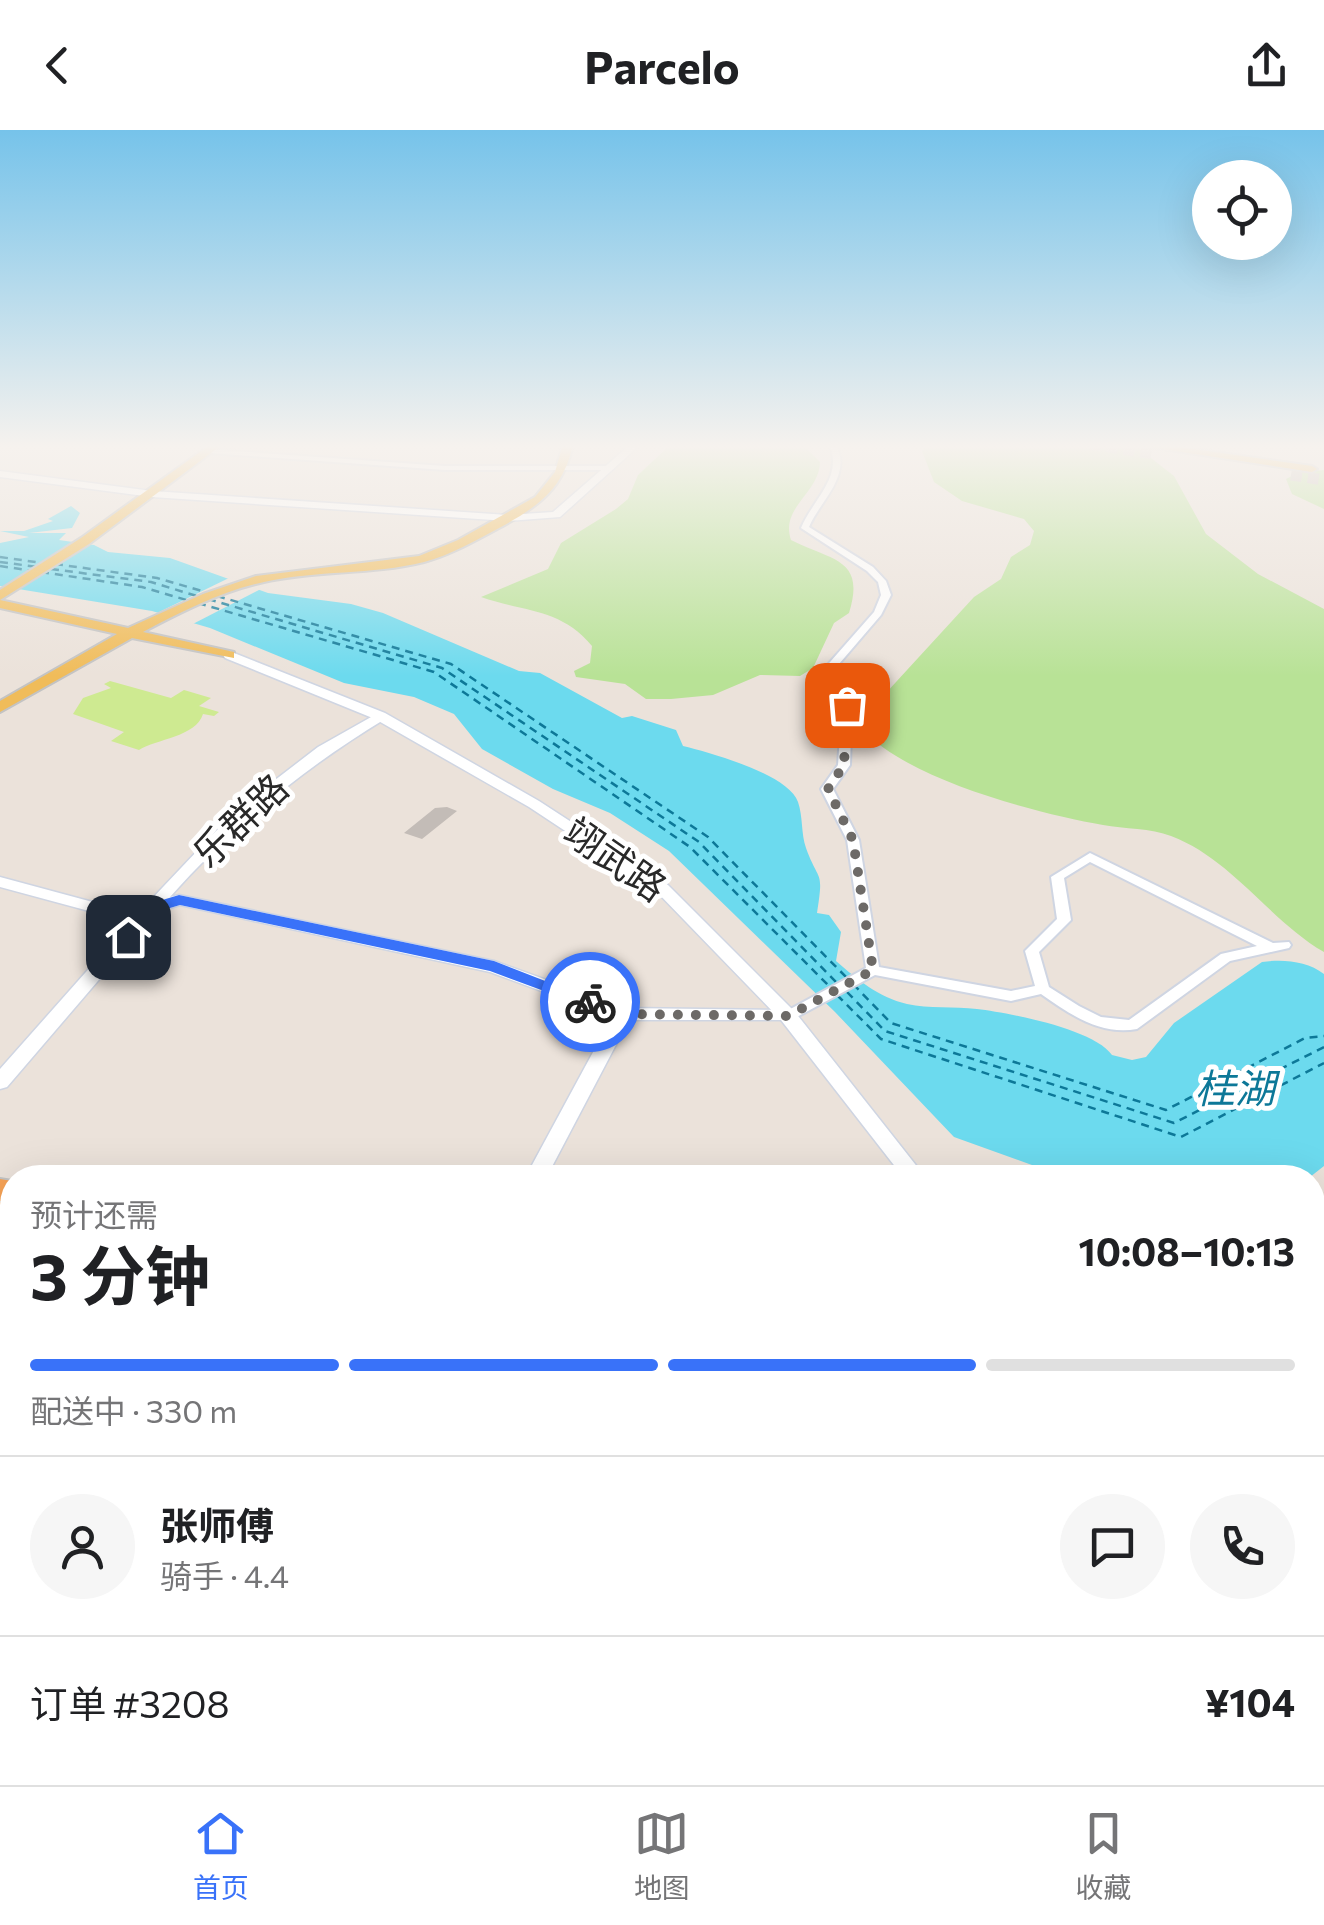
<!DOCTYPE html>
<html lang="zh">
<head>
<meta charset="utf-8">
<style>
  :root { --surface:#fff; --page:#f6f6f6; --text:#202124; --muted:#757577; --line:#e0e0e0; --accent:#3972f9 }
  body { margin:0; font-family:Commissioner,"Noto Sans SC",sans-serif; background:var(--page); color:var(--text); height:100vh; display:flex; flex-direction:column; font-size:38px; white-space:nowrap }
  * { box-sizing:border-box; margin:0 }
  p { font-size:32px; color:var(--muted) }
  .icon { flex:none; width:55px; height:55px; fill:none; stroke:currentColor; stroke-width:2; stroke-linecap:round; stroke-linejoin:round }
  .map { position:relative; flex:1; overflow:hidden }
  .side { position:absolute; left:0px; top:1035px; width:1325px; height:620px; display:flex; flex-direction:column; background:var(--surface); border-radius:40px 40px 0 0; box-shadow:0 10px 40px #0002 }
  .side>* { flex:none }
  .controls { position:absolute; left:1192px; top:30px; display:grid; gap:20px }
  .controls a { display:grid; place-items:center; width:100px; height:100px; border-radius:50%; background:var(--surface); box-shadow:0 10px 40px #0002; font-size:50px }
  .pin { position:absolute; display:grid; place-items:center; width:85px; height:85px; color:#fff; margin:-42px; border-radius:20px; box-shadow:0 5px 15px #0006 }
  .courier { position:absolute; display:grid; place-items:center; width:100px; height:100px; margin:-50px; border:8px solid #3972f9; border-radius:50%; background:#fff; color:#222; box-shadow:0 2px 12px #0007 }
  .summary em { font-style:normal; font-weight:700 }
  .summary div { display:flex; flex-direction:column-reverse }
  .summary { display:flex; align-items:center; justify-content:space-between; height:170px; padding:0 30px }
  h1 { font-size:65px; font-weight:700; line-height:75px }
  .bar { display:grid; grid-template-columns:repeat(4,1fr); gap:15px 10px; align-content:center; height:120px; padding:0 30px }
  .bar i { height:12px; border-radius:8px; background:var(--line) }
  .bar .current { background:var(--accent) }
  .bar p { grid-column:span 4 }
  .line { display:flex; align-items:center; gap:25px; padding:0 30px; border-top:2px solid var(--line) }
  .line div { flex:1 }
  .round { display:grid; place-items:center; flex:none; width:105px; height:105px; border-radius:52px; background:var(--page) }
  header { display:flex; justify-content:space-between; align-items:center; height:130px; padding:0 30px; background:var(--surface); font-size:45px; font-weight:700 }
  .menu { display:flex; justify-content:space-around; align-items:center; height:140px; border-top:2px solid var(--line); background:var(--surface); font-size:28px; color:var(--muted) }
  .menu a { display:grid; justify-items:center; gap:5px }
  .menu .current { color:var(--accent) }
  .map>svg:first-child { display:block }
</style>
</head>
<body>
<header><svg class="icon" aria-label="back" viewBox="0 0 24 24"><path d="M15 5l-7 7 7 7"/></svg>Parcelo<svg class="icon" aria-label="share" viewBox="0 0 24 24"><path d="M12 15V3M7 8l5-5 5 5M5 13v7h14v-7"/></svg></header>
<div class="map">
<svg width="1324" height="1655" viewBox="0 0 1324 1655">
  <rect width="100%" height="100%" fill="#ebe2da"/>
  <!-- green -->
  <g fill="#b8e296">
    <path d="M671 314H802L820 332C819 364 780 377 791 410 832 431 866 428 849 483L834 493 813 538 800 546 760 545 713 565 671 569H646L625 554 576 547 574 541 590 533 592 516C561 478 524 482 481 467L548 439 561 413 616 379 628 369 638 345Z"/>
    <path d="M930 314H1133L1174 346 1206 404 1258 444 1324 479V822C1269 790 1232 729 1171 706 1151 698 1124 699 1103 695 1036 683 909 650 863 600L885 564 974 467 1001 449 1011 427 1030 415 1034 401 1024 389 962 371 934 352 922 321Z"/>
    <path d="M1324 340V379L1292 364 1286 349 1300 342Z"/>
    <path d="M0 1248 12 1250V1642L689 1643 688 1655H0Z"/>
  </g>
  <!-- pitch -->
  <path fill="#ceea91" d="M110 551 171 568 184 560 211 568 199 576 219 582 214 586 203 584C196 607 156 609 139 620L111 611 124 602 73 584 83 568 111 558 104 554Z"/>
  <!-- water -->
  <path fill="#6cdaee" d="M71 376 80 383 72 398 29 403H66L59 410 94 415 108 422 170 428 268 463 351 474 383 483 519 541 540 543 622 588 632 586 676 600 683 616C711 623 788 644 798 672 803 686 801 704 806 718 819 754 824 738 817 783L829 785 841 802 836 831C858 850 878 867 907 874 929 879 954 876 977 879 1010 883 1094 899 1112 925L1132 930 1146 927 1174 893 1262 832C1283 829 1307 831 1324 844V1036L1310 1047H1094L1043 1039 954 1007 835 882 669 721 610 683 553 659 482 619 454 584 414 567 344 553 210 498 152 481 0 456V413L29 407 0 401H24L53 391 48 389Z"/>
  <!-- pier -->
  <path fill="#ebe2da" d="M231 447 261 459 187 497 151 486Z"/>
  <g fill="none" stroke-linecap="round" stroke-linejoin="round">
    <!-- ferry -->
    <g stroke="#0d7898" stroke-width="2.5" stroke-dasharray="8 6" stroke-linecap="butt">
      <path d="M0 427 42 433"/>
      <path d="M0 432 38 437"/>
      <path d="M55 434 157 448 209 463"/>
      <path d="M0 436 33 441"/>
      <path d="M51 439 151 452 200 467"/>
      <path d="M41 442 142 457 190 471"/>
      <path d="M217 466 451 534 708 707 847 848"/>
      <path d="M208 469 442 538 699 712 837 853"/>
      <path d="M198 473 434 542 690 717 832 859"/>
      <path d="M853 854 891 893 1166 980 1305 908 1324 906"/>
      <path d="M847 862 885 901 1174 993 1324 917"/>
      <path d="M837 865 881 909 1181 1007 1324 933"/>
    </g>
  </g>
  <!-- building -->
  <g fill="#c3bcb7">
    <path d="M447 677 457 681 422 709 404 703 435 678Z"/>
    <path d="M619 1642H670L669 1655H617Z"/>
  </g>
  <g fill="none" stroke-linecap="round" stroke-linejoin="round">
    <!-- primary-tunnel -->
    <g stroke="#c4bdb7" stroke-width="11" stroke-dasharray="11 6" stroke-linecap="butt">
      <path d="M1090 314 1154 324"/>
      <path d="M1291 345 1324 350"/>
    </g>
    <!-- minor casing -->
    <g stroke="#cfd5e2" stroke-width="4">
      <g id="minor">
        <path d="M829 314H836C852 347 821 369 809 397L873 437 886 451 891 465 881 485 827 548 852 575 850 635 833 659 859 710 879 837 1011 861 1035 856 1025 821 1057 789 1051 747 1090 723 1273 813 1289 812 1291 815 1289 818 1230 831 1137 899C1101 906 1069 884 1041 864L1011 871 875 845 793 889H783L781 886 783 883 866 838 847 710 821 659 838 635 842 576 816 548 874 482 881 465 878 452 867 441 801 398C813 369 844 347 829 314ZM1090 732 1257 816 1221 824 1129 890 1101 887 1079 876 1049 857 1039 822 1071 790 1064 748Z"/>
        <path d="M206 319 445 336H610L614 338 610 340H445L209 323H206Z"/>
      </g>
    </g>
    <!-- tertiary casing -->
    <g stroke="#cfd5e2" stroke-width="3">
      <g id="tertiary">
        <path d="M631 314H641L560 387 508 391 152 367 147 364 152 361 508 385 553 382Z"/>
        <path d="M380 582 387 586 385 589C304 638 233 696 170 767L179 765 494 831 624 878 788 880 797 886 795 890H629L546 1048H525L612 887 490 842 180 775 157 782 7 957 0 959V939L132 790 126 791 0 757V747L126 781 146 775 216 701 266 657 318 617Z"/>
      </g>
    </g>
    <!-- secondary casing -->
    <g stroke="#cfd5e2" stroke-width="3">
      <g id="secondary">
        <path d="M0 341 152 361 157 364 152 367 0 347Z"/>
        <path d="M229 521 385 583 539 671 668 755 795 882 926 1048H904L781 890 656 761 529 677 375 589 225 528 223 525Z"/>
        <path d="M1324 1077V1100L1312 1107V1084Z"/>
        <path d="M884 1642H915L914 1655H882Z"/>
      </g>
    </g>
    <!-- primary casing -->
    <g stroke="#c3c3c3" stroke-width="4">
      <g id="primary">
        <path d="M211 314H223L89 414 0 470V460L81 408Z"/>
        <path d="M563 314H573C564 358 539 376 501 397 476 410 451 425 424 432 372 445 316 440 264 452 222 461 181 482 143 502L234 522V528L132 508 0 582V571L117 504 0 478V470L128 498 203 464 256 446 419 426 458 410 535 367 555 342Z"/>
        <path d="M1159 314 1312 336 1317 339 1312 342 1150 317Z"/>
      </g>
    </g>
    <!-- trunk casing -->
    <g stroke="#c3c3c3" stroke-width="4">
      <g id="trunk">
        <path d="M0 1049 12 1051V1073L0 1071Z"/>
        <path d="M0 1072 12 1074V1096L0 1094Z"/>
        <path d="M1312 1520 1324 1525V1592L1312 1587Z"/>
      </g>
    </g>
    <!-- minor -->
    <use href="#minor" fill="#fff" fill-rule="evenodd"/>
    <!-- tertiary -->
    <use href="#tertiary" fill="#fff" fill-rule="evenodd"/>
    <!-- secondary -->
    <use href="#secondary" fill="#fff" fill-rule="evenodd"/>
    <!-- primary -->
    <use href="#primary" fill="#f0bc5a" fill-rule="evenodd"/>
    <!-- trunk -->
    <use href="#trunk" fill="#f7a356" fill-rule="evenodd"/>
  </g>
  <!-- sky -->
  <linearGradient id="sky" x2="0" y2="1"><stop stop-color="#76c3ea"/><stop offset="0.58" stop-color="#f6f2ee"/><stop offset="1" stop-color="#f6f2ee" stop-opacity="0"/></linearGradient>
  <rect width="1324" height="546" fill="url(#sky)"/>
  <!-- route -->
  <path fill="#3972f9" d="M179 765 494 831 599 872 590 878 490 841 180 775 160 781 134 810H123V803L149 774Z"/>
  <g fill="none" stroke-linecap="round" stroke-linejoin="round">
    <!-- done -->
    <path stroke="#6d6a67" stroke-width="10" stroke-dasharray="0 18" d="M590 872 623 884 788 886 873 840 853 710 828 659 844 635 847 575"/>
  </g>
  <g text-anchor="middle" stroke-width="10" stroke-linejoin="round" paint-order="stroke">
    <!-- street labels -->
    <g font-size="38" fill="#292929" stroke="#fff">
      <text transform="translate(241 691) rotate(-44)" y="13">乐群路</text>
      <text transform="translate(615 730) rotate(35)" y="13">翊武路</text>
    </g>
    <!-- water labels -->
    <g font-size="40" font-style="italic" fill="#0d7898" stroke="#fff">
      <text x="1235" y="973">桂湖</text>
    </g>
  </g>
</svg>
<div class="controls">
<a><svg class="icon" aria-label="locate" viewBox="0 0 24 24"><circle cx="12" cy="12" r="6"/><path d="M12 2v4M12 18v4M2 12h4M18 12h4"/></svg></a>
</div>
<div class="pin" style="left:847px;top:575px;background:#ea580c"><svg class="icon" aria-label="bag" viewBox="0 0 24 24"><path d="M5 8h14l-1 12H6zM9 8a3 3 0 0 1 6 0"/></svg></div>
<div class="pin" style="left:128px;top:807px;background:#1f2937"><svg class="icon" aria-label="home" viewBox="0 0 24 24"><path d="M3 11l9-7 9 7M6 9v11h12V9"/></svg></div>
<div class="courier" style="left:590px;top:872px"><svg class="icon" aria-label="bike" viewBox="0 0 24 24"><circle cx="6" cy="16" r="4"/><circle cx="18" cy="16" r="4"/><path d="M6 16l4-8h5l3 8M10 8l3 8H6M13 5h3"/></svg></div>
<section class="side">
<div class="summary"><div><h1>3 分钟</h1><p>预计还需</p></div><em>10:08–10:13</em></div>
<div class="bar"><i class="current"></i><i class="current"></i><i class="current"></i><i></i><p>配送中 · 330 m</p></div>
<div class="line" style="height:180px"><a class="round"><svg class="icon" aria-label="person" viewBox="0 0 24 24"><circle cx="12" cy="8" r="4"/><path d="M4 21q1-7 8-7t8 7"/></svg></a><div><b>张师傅</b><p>骑手 · 4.4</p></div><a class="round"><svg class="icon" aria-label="chat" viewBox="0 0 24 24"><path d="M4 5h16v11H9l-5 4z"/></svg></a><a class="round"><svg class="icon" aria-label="phone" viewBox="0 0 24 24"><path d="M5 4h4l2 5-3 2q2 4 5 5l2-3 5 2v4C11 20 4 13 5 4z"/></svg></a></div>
<div class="line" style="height:130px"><div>订单 #3208</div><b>¥104</b></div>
</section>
</div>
<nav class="menu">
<a class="current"><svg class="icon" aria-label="home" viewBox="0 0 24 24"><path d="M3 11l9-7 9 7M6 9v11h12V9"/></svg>首页</a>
<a><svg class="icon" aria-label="map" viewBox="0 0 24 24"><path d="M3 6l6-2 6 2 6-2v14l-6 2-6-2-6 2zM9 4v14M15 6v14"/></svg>地图</a>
<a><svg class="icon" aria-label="saved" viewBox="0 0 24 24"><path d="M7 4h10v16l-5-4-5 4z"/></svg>收藏</a>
</nav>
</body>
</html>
